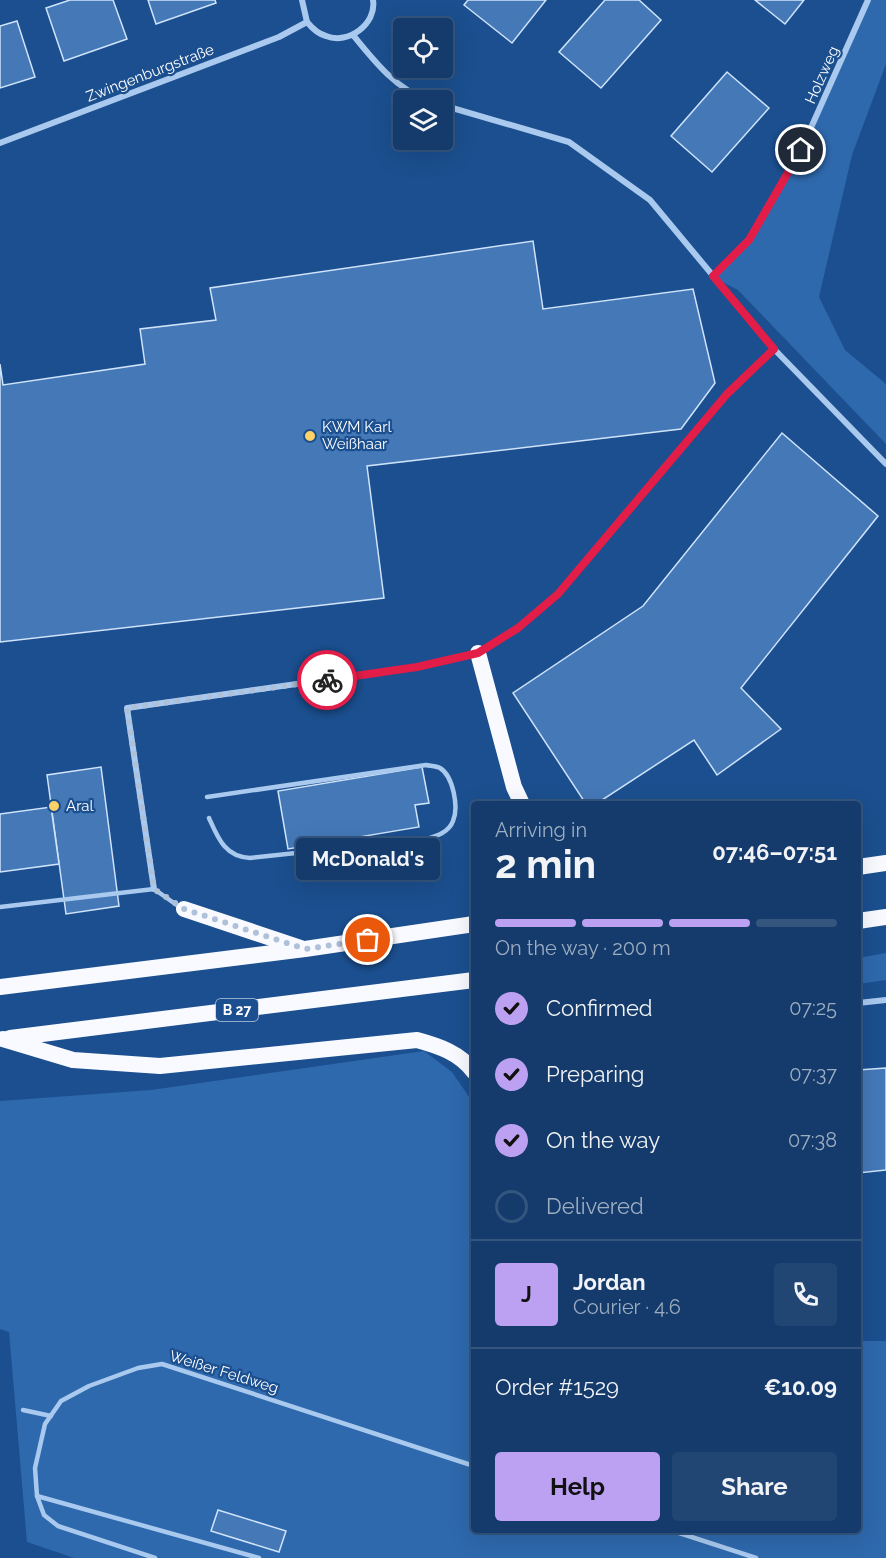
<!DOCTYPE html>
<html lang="en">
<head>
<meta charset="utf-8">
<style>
  :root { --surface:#143b6b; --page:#214673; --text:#f1f3f6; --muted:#9dadc1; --line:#33557e; --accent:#bca0f2 }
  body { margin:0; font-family:Raleway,sans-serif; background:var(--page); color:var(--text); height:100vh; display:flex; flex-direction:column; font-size:22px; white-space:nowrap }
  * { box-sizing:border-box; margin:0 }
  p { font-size:20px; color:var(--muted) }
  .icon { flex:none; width:33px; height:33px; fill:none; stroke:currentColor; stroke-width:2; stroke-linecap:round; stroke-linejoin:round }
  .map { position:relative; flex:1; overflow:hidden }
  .drawer { position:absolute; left:471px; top:801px; width:390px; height:732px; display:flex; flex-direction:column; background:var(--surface); border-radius:6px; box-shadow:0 6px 24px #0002,0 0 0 2px var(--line) }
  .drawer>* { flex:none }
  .fabs { position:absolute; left:393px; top:18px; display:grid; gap:12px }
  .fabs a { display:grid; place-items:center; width:60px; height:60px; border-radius:6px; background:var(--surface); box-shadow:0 6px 24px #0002,0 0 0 2px var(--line); font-size:30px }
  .pin { position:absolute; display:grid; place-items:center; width:51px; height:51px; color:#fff; margin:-26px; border:3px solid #fff; border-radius:50%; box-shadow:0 2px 6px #0007 }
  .courier { position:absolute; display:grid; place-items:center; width:60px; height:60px; margin:-30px; border:4px solid #e11d48; border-radius:50%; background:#fff; color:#222; box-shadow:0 2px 8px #0007 }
  .bubble { position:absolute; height:42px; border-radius:6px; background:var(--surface); box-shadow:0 6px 24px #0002,0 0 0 2px var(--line); font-size:20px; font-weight:700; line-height:42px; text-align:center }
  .headline em { font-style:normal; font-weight:700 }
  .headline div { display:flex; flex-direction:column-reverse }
  .headline { display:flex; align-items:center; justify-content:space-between; height:102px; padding:0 24px }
  h1 { font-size:39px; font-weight:700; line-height:45px }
  .bar { display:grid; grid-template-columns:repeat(4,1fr); gap:9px 6px; align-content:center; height:72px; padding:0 24px }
  .bar i { height:8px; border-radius:4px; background:var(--line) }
  .bar .current { background:var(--accent) }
  .bar p { grid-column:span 4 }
  .line { display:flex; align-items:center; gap:15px; padding:0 24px; border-top:2px solid var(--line) }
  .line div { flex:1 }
  .round { display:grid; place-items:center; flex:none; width:63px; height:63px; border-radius:6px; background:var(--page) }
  ol { padding:0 24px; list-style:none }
  li { display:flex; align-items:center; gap:18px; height:66px }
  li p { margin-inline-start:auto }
  li .icon { padding:6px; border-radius:50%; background:var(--accent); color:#111; stroke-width:4 }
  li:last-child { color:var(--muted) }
  li i { width:33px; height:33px; border:3px solid var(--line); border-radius:50% }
  .cta { display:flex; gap:12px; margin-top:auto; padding:12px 24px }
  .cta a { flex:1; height:69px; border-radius:6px; background:var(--accent); color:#111; font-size:24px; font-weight:700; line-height:69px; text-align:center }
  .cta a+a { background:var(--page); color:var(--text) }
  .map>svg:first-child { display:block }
</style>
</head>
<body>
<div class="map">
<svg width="886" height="1558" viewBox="0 0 886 1558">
  <rect width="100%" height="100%" fill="#1b4f8f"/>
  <!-- green -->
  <g fill="#2e69ad">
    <path d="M868 0H886V64L852 155 819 297 845 350 886 384V444L738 290 713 277 749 239 801 150Z"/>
    <path d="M886 953V980L858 984V958Z"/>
    <path d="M424 1051 452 1072 474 1104V1530H858V1341H886V1558H74L27 1542 9 1332 0 1329V1101L151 1090Z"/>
  </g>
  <!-- building -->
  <g fill="#4478b7" stroke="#cfe3fa" stroke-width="1.5">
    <path d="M70 0H113L127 39 64 61 46 8Z"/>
    <path d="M148 0H215L216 3 156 24Z"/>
    <path d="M468 0H546L512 43 464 5Z"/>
    <path d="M605 0H639L661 20 601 88 559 52Z"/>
    <path d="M755 0H804L785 24Z"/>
    <path d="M17 21 35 77 0 88V26Z"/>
    <path d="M727 72 769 108 712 172 671 136Z"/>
    <path d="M533 241 543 309 693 289 715 383 681 429 367 466 384 598 0 642V364L3 385 145 364 140 329 216 320 210 288Z"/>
    <path d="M782 433 878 516 741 688 781 729 717 775 694 740 596 804H586L513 693 643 606Z"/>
    <path d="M101 767 119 906 66 914 47 775Z"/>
    <path d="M422 767 429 803 415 805 419 827 288 849 278 791Z"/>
    <path d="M51 807 59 864 0 872V814Z"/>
    <path d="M886 1068V1170L858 1173V1070Z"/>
    <path d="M218 1510 286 1531 279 1552 211 1531Z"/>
  </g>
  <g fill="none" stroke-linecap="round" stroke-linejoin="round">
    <!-- service -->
    <g stroke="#a9c9ee" stroke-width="4.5">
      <path d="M207 797 426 765C430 766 436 766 440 768 453 776 459 807 453 821 449 832 437 836 427 839L250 858C225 857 218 838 209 818"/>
      <path d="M0 907 154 889 181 908"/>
      <path d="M23 1410 51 1416"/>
      <path d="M37 1496 259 1558"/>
      <path d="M670 1530 756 1558"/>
      <path d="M155 1558 58 1526 44 1515 37 1496 35 1468 45 1424 61 1401 89 1386 138 1368 162 1364 474 1466"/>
    </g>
    <!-- minor -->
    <g stroke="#a9c9ee" stroke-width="6">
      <path d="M302 0 307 22C312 28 318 34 326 36 348 45 377 24 373 0"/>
      <path d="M353 35C374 61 397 90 428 100"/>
      <path d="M442 105 569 142 650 200 774 349 886 464"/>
      <path d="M0 143 279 37 307 22"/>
      <path d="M713 277 749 239 801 150 868 0"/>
      <path d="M154 889 127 708 417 667 478 653 518 628 558 594 727 394 774 349"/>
      <path d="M858 1003 886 1000"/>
    </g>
    <!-- trunk -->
    <g stroke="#f8faff" stroke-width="16">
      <path d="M478 653 514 787 522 804"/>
      <path d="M858 867 886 863"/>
      <path d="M184 909 301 948"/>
      <path d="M858 921 886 917"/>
      <path d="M0 987 305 949 474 924"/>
      <path d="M10 1038 474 980"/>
      <path d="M3 1039 73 1060 160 1066 417 1040C439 1046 460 1053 474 1072"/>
    </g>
  </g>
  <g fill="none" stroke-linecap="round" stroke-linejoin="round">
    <!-- done -->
    <path stroke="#afc1d8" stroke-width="6" stroke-dasharray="0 10.8" d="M327 680 127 708 154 889 184 909 305 949 368 940"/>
    <!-- route -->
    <path stroke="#e11d48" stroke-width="8" d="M327 680 417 667 478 653 518 628 558 594 727 394 774 349 713 276 749 240 801 150"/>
  </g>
  <!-- markers -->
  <g fill="#ffd166" stroke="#1b4f8f" stroke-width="2">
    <circle cx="310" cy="436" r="6"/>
    <circle cx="54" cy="806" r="6"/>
  </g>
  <g text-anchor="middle" stroke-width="4.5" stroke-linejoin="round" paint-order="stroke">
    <!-- shield labels -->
    <rect fill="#1b4f8f" stroke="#bbcadd" stroke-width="1.5" x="216" y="999" width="42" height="22" rx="4.5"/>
    <g font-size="14" font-weight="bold" fill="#fff">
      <text x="237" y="1015">B 27</text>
    </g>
    <!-- street labels -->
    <g font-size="15" fill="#fff" stroke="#1b4f8f">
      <text transform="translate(150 73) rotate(-21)" y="5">Zwingenburgstraße</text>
      <text transform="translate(822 75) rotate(-66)" y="5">Holzweg</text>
      <text transform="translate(224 1372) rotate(17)" y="5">Weißer Feldweg</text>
    </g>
    <!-- poi labels -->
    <g font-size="15" fill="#fff" stroke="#1b4f8f" text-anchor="start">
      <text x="322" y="432">KWM Karl<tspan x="322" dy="17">Weißhaar</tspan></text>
      <text x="66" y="811">Aral</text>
    </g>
  </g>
</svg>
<div class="fabs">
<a><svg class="icon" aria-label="locate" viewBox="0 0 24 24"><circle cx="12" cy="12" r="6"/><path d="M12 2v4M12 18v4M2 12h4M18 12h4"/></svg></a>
<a><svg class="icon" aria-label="layers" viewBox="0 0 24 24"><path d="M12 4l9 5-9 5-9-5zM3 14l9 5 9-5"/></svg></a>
</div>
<div class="pin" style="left:368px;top:940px;background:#ea580c"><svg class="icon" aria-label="bag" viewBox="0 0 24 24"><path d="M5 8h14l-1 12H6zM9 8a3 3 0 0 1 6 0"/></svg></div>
<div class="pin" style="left:801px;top:150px;background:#1f2937"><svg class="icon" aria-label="home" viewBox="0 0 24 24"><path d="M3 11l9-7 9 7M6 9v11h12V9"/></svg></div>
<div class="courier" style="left:327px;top:680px"><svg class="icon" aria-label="bike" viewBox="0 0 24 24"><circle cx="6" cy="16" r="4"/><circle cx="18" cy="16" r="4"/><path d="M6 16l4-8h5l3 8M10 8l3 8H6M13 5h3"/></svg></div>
<div class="bubble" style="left:296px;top:838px;width:144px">McDonald's</div>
<section class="drawer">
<div class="headline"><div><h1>2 min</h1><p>Arriving in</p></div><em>07:46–07:51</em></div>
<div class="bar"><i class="current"></i><i class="current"></i><i class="current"></i><i></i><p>On the way · 200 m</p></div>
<ol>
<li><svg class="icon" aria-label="check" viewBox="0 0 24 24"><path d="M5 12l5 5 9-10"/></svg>Confirmed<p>07:25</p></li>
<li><svg class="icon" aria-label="check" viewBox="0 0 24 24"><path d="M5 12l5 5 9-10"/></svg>Preparing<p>07:37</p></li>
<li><svg class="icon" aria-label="check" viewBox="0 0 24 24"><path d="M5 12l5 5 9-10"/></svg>On the way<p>07:38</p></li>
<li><i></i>Delivered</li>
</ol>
<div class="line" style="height:108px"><b class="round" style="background:var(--accent);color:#111">J</b><div><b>Jordan</b><p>Courier · 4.6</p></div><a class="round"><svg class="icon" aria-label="phone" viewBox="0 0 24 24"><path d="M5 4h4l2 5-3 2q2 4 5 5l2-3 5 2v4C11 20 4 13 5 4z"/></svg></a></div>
<div class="line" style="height:78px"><div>Order #1529</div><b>€10.09</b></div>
<div class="cta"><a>Help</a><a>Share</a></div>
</section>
</div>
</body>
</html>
